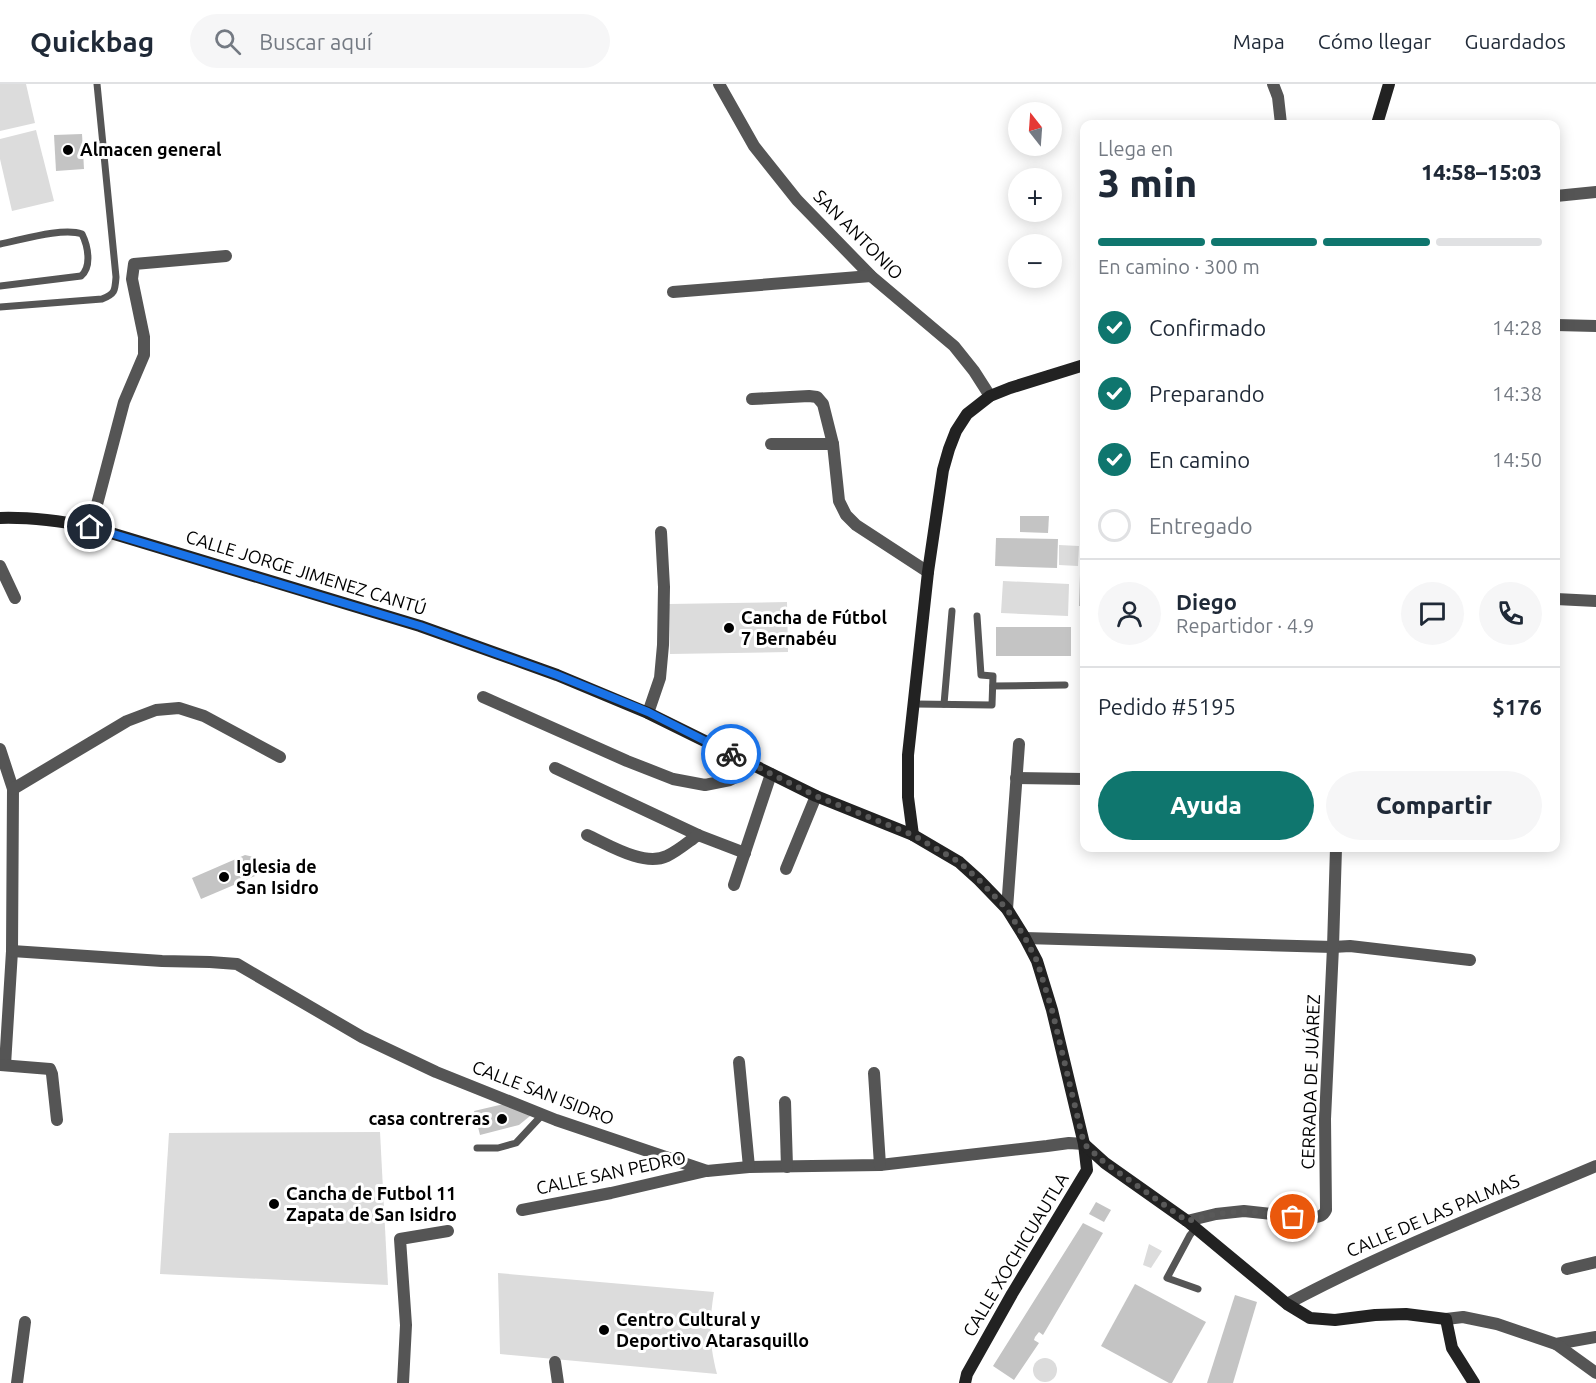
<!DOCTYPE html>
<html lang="es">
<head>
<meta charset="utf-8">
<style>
  :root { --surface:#fff; --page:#f6f6f7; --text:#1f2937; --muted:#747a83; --line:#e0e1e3; --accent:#0f766e }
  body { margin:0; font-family:Ubuntu,sans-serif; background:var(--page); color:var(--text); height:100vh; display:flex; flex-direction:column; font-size:22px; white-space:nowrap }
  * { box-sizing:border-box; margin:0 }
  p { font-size:20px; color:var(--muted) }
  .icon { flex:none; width:33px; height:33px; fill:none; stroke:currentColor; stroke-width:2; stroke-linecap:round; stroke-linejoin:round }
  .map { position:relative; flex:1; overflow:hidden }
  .side { position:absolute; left:1080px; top:36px; width:480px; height:732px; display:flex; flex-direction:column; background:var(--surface); border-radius:12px; box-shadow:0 3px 15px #0003 }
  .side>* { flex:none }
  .needle { width:39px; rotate:343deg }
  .buttons { position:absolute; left:1008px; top:18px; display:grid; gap:12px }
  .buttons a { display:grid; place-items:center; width:54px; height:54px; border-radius:50%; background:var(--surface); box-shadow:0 3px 15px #0003; font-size:30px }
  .pin { position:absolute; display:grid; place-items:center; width:51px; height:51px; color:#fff; margin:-26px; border:3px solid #fff; border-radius:50%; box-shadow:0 2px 6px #0007 }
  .courier { position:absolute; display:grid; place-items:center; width:60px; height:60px; margin:-30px; border:4px solid #1a73e8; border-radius:50%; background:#fff; color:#222; box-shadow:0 2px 8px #0007 }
  .summary em { font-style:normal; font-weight:800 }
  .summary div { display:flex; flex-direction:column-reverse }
  .summary { display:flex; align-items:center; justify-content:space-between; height:102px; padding:0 18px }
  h1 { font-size:39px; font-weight:800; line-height:45px }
  .bar { display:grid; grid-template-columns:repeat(4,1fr); gap:9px 6px; align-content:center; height:72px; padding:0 18px }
  .bar i { height:8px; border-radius:4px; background:var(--line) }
  .bar .on { background:var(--accent) }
  .bar p { grid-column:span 4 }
  .line { display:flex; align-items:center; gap:15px; padding:0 18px; border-top:2px solid var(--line) }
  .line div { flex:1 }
  .round { display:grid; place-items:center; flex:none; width:63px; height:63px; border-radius:32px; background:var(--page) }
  ol { padding:0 18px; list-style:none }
  li { display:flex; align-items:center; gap:18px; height:66px }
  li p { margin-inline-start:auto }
  li .icon { padding:6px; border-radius:50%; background:var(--accent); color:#fff; stroke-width:4 }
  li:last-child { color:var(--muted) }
  li i { width:33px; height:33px; border:3px solid var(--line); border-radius:50% }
  .cta { display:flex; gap:12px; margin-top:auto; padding:12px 18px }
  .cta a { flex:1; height:69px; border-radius:36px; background:var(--accent); color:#fff; font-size:24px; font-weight:800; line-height:69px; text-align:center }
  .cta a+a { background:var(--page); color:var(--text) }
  header { display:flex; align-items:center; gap:36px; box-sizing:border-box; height:84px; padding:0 30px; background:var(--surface); border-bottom:2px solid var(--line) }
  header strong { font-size:28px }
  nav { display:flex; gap:33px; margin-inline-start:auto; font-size:21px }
  .search { width:420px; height:54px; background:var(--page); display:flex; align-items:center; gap:15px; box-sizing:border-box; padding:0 21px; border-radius:33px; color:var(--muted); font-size:22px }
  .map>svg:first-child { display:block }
</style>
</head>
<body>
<header>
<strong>Quickbag</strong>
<div class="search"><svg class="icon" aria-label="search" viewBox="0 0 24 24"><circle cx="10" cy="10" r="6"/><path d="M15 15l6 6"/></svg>Buscar aquí</div>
<nav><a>Mapa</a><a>Cómo llegar</a><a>Guardados</a></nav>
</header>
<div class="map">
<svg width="1596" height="1299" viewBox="0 0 1596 1299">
  <rect width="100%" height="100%" fill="#fff"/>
  <!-- green -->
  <g fill="#dcdcdc">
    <path d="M0 0H26L35 39 0 47Z"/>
    <path d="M36 46 54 117 12 127 0 75V55Z"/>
    <path d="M1059 461 1079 462 1078 482 1059 481Z"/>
    <path d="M1003 497 1069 500 1068 532 1001 529Z"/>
    <path d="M787 518 788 568 670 570 669 520Z"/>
    <path d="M380 1048 388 1201 160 1190 169 1049Z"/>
    <path d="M1149 1160 1162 1167 1151 1184 1143 1181Z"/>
    <path d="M498 1189 714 1208C709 1239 709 1259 717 1290L500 1270Z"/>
    <circle cx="1045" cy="1286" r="12"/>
  </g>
  <!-- building -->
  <g fill="#c4c4c4">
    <path d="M82 50 84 85 56 87 54 51Z"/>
    <path d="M1020 432H1049L1048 449 1020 448Z"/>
    <path d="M996 454 1058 455 1057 484 995 482Z"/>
    <path d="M1081 460H1084V522H1079Z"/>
    <rect x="996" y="543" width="75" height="29"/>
    <path d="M245 771 254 773 258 784 255 792 201 815 192 794Z"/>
    <path d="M508 1019 535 1028 519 1041 480 1051 474 1027Z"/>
    <path d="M1096 1118 1111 1126 1104 1138 1089 1130Z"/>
    <path d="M1083 1139 1103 1149 1043 1251 1039 1248 1035 1253 1034 1256 1039 1259 1014 1296 993 1282Z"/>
    <path d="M1135 1200 1206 1238 1172 1299H1169L1101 1262Z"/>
    <path d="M1235 1211 1257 1218 1233 1299H1207Z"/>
  </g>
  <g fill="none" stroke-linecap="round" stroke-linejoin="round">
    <!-- lane -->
    <g stroke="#555" stroke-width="7">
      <path d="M0 160C21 156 63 143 82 150 88 162 92 183 81 192L0 202"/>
      <path d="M0 223 102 215C115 210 115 207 116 193L97 0"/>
      <path d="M993 602 1065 601"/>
      <path d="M915 620 992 621 993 592 981 591 977 532"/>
      <path d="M944 620 952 527"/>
      <path d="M477 1064H498L516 1059 543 1030"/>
      <path d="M1196 1144 1190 1151 1167 1194 1198 1205"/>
    </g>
    <!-- street -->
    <g stroke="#555" stroke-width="12">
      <path d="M719 0 754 62 797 116 871 192 954 262 974 287 990 312"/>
      <path d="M1273 0 1278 13 1281 40"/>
      <path d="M1556 112 1596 108"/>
      <path d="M673 208 871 192"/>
      <path d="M1556 241 1596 242"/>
      <path d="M752 315 809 312 817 313 823 320 833 360 839 417 846 431 856 441 928 488"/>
      <path d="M771 360H833"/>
      <path d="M91 443 124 318 144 271V253L132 195 134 180 226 172"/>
      <path d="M0 482 15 514"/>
      <path d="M1556 515 1596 517"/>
      <path d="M483 613 627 677 673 695 705 701 730 696 740 691 747 679"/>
      <path d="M648 629 660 594 663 561 664 503 661 448"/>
      <path d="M0 665 13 705 12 867 5 981"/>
      <path d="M555 684 698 751 745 769"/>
      <path d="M1016 694 1084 695"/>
      <path d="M13 705 127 637 156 626 179 624 204 632 280 673"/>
      <path d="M587 751C609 761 644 783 667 772 678 767 688 758 698 751"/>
      <path d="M786 785 816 712"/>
      <path d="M734 801 771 690"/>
      <path d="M1007 825 1019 660"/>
      <path d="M1025 854 1333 863 1350 862 1470 876"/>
      <path d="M12 867 162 877 210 878 237 880 362 953 436 988 556 1036 707 1087 749 1083 880 1081 1047 1062 1069 1059 1084 1060"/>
      <path d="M739 978 749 1083"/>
      <path d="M0 981 50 985 52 990 57 1036"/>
      <path d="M874 989 880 1081"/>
      <path d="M785 1018 787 1083"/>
      <path d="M522 1126 611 1109 706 1087"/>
      <path d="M1187 1137 1216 1130 1244 1127 1311 1134C1317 1133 1323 1133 1326 1126L1325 1035 1333 863 1336 764"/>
      <path d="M1567 1185 1596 1178"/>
      <path d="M1287 1220C1386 1167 1492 1126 1596 1082"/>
      <path d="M1446 1235 1463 1233 1497 1240 1556 1260 1596 1253"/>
      <path d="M1556 1260 1596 1289"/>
      <path d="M555 1278 558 1299"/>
      <path d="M17 1299 25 1238"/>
      <path d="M403 1299 406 1241 400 1155 448 1147"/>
    </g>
    <!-- secondary -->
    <g stroke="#222" stroke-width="12">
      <path d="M1377 40 1389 0"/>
      <path d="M0 434C31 433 60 437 91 443L420 542 557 591 648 629 816 712 913 751 959 778 979 796 1007 825 1025 854 1037 877 1052 926 1084 1060 1087 1086 1012 1210 967 1290 965 1299"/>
      <path d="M913 751 908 713V671L928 488 943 386 949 365 956 347 967 330 990 312 1010 304 1084 281"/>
      <path d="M1084 1060 1105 1079 1187 1137 1287 1220 1310 1234 1335 1236 1375 1231 1406 1230 1446 1235 1452 1264 1474 1299"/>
    </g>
  </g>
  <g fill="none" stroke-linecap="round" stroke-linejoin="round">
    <!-- done -->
    <path stroke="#595959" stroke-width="6" stroke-dasharray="0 10.8" d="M731 670 816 712 913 751 959 778 979 796 1007 825 1025 854 1037 877 1052 926 1084 1060 1105 1079 1187 1137 1216 1130 1244 1127 1293 1133"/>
    <!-- route -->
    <path stroke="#1a73e8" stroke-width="8" d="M90 443 420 542 557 591 648 628 731 670"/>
  </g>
  <!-- markers -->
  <g fill="#000" stroke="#fff" stroke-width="2">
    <circle cx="68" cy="66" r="6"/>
    <circle cx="729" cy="544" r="6"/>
    <circle cx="224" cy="793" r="6"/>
    <circle cx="502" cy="1035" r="6"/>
    <circle cx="274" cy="1120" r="6"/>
    <circle cx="604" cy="1246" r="6"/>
  </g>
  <g text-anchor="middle" stroke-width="6" stroke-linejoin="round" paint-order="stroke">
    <!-- poi labels -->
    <g font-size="18" font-weight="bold" fill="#000" stroke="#fff" text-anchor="start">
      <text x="80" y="72">Almacen general</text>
      <text x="741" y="540">Cancha de Fútbol<tspan x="741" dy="21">7 Bernabéu</tspan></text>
      <text x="236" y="789">Iglesia de<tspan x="236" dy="21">San Isidro</tspan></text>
      <text x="490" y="1041" text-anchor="end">casa contreras</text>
      <text x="286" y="1116">Cancha de Futbol 11<tspan x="286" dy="21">Zapata de San Isidro</tspan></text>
      <text x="616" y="1242">Centro Cultural y<tspan x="616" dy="21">Deportivo Atarasquillo</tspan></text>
    </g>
    <!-- street labels -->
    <g font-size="18" fill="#000" stroke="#fff">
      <text transform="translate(858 151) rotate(45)" y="6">SAN ANTONIO</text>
      <text transform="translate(306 489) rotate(17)" y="6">CALLE JORGE JIMENEZ CANTÚ</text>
      <text transform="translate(1311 998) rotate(-88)" y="6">CERRADA DE JUÁREZ</text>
      <text transform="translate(543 1009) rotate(21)" y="6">CALLE SAN ISIDRO</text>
      <text transform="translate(611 1089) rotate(-12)" y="6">CALLE SAN PEDRO</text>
      <text transform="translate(1433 1132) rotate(-23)" y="6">CALLE DE LAS PALMAS</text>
      <text transform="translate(1016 1171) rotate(-59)" y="6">CALLE XOCHICUAUTLA</text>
    </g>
  </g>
</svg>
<div class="buttons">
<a><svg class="needle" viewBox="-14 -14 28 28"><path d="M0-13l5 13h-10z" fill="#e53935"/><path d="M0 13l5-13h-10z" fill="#747a83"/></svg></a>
<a>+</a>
<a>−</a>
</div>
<div class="pin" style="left:1293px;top:1133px;background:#ea580c"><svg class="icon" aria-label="bag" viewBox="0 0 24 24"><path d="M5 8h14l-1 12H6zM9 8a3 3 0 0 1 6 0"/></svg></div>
<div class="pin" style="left:90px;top:443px;background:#1f2937"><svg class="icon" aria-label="home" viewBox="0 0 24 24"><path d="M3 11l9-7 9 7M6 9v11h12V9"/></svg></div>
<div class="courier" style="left:731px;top:670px"><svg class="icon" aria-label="bike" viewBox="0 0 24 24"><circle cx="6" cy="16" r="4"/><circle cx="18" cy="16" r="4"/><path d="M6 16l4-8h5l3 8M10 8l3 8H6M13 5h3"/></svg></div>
<section class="side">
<div class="summary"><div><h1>3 min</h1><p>Llega en</p></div><em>14:58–15:03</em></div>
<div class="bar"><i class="on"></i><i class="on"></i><i class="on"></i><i></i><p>En camino · 300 m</p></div>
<ol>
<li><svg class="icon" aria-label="check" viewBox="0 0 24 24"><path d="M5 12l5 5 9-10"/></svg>Confirmado<p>14:28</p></li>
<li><svg class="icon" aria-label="check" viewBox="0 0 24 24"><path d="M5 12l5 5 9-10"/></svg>Preparando<p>14:38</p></li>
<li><svg class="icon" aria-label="check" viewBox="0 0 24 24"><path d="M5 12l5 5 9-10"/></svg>En camino<p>14:50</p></li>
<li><i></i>Entregado</li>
</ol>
<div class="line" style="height:108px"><a class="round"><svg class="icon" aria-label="person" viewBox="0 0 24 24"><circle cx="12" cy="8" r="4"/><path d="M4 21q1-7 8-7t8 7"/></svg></a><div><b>Diego</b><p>Repartidor · 4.9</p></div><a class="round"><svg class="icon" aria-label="chat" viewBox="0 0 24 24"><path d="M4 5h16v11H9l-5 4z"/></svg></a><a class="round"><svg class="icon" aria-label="phone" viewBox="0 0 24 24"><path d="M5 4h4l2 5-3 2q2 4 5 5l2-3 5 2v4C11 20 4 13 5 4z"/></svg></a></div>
<div class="line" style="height:78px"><div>Pedido #5195</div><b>$176</b></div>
<div class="cta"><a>Ayuda</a><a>Compartir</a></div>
</section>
</div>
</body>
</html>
